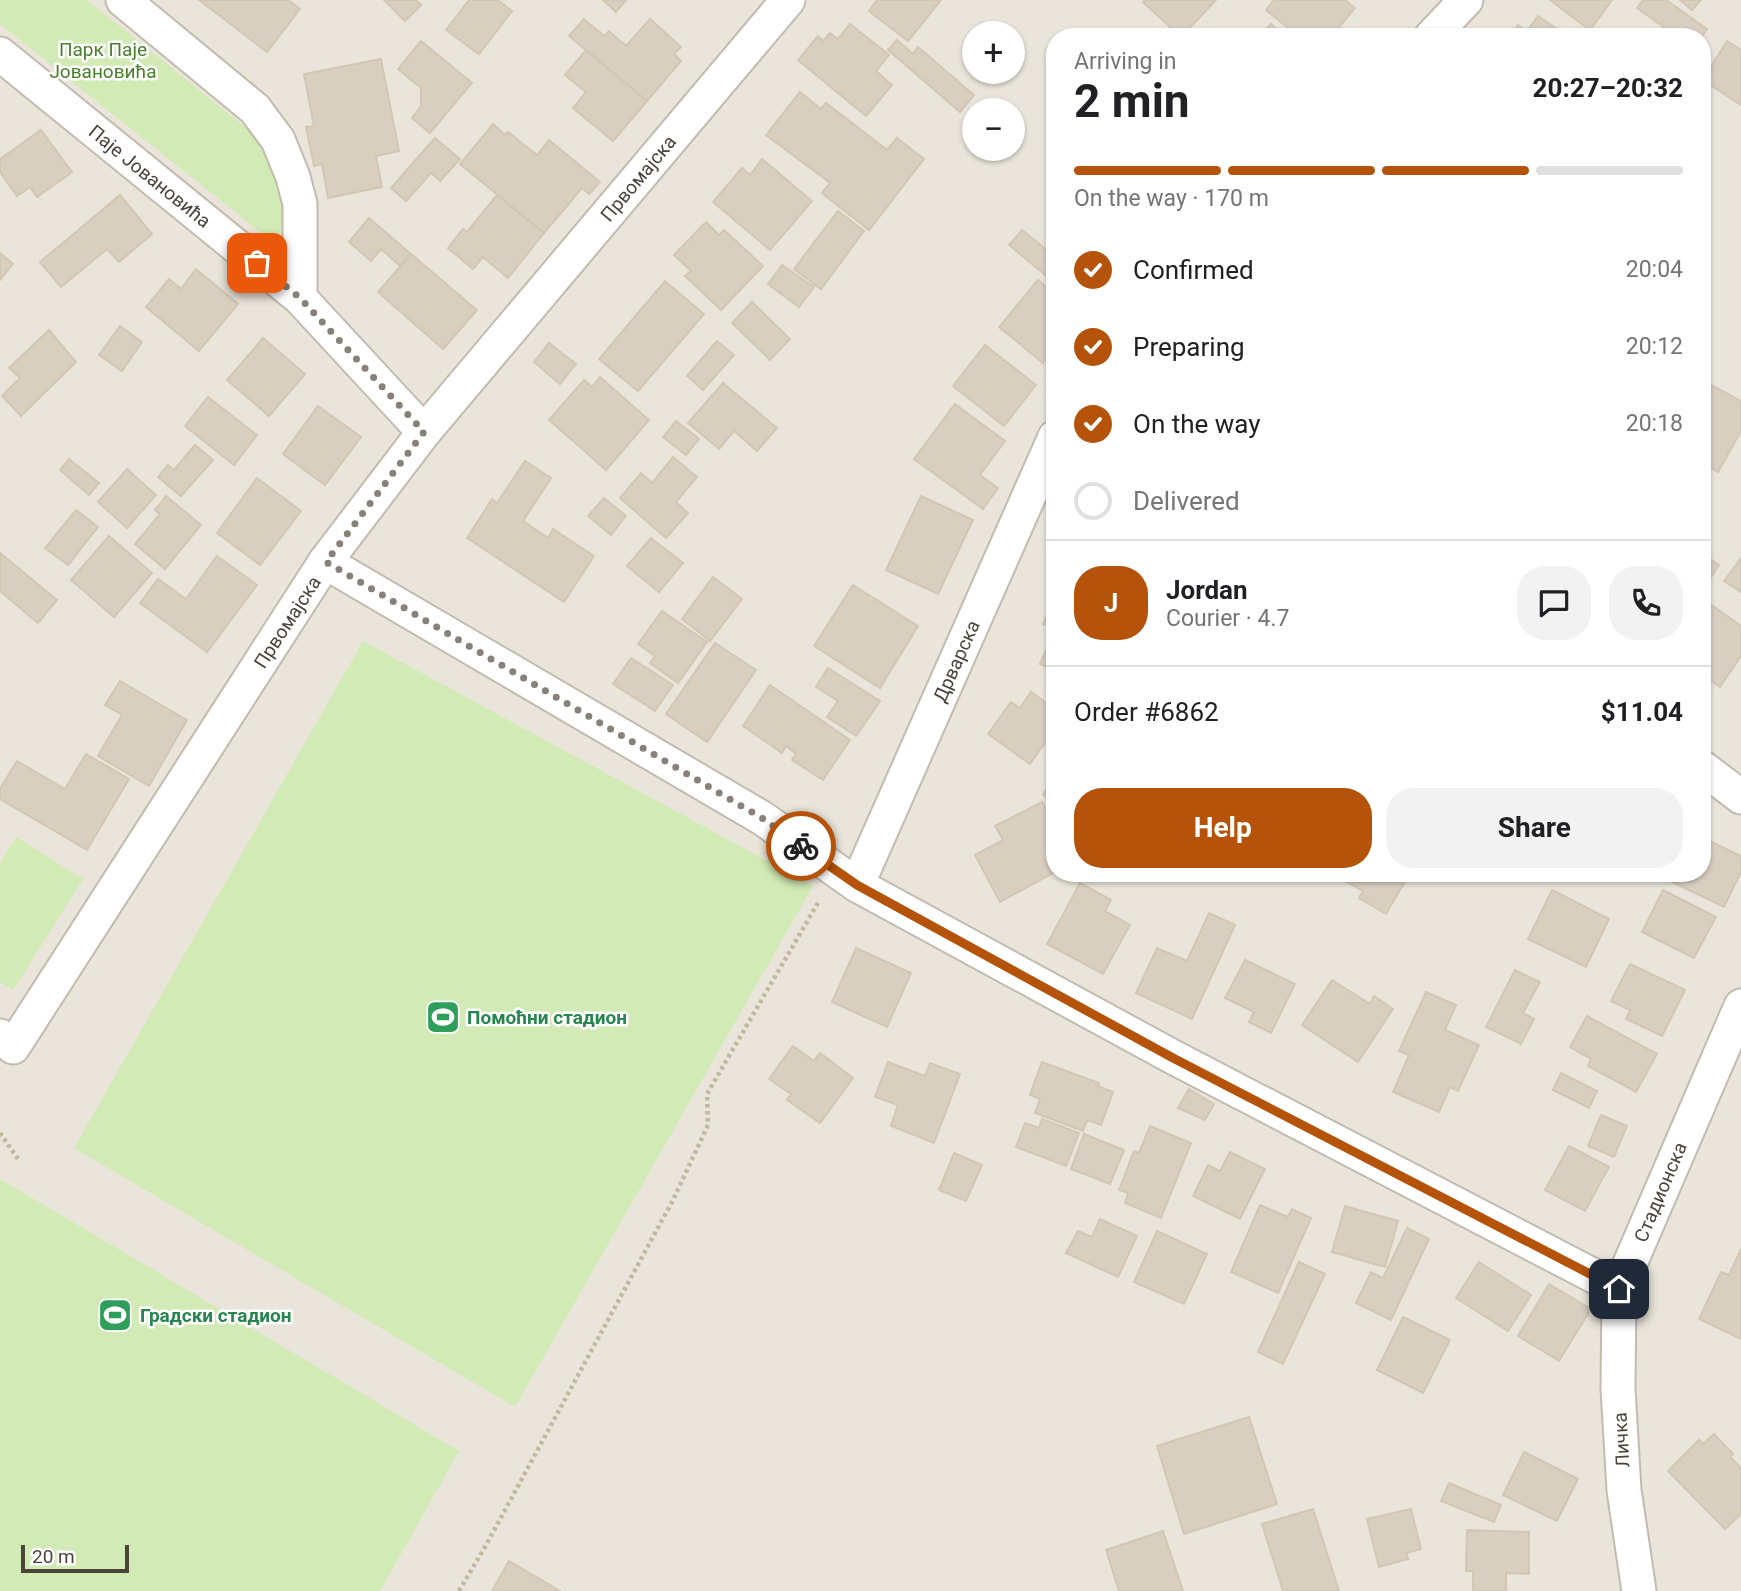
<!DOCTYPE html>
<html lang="en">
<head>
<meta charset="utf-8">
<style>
  :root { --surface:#fff; --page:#f2f2f2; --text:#202124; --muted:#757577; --line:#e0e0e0; --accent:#b45309 }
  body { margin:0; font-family:Roboto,sans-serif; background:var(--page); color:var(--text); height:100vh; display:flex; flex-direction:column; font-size:26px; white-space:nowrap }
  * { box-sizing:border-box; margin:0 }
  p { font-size:23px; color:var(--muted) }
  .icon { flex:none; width:38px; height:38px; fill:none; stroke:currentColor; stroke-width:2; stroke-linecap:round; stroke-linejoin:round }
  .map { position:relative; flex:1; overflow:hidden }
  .panel { position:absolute; left:1046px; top:28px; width:665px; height:854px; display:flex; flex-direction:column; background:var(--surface); border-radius:28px; box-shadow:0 2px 5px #0004 }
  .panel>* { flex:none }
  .fabs { position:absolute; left:962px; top:21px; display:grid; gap:14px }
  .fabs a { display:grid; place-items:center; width:63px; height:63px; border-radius:50%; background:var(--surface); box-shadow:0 2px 5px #0004; font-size:35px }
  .scale { position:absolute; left:21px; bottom:18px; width:108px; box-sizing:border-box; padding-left:7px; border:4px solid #4b4439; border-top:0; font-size:19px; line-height:24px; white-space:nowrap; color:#4b4439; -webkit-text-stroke:5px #fff; paint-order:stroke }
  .pin { position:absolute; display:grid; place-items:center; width:60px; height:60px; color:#fff; margin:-30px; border-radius:14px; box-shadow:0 4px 10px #0006 }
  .courier { position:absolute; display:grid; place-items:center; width:70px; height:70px; margin:-35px; border:5px solid #b45309; border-radius:50%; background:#fff; color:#222; box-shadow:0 2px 9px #0007 }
  .overview em { font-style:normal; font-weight:700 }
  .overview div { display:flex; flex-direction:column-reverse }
  .overview { display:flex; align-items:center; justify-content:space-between; height:119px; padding:0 28px }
  h1 { font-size:46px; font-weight:700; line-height:52px }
  .bar { display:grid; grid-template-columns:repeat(4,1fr); gap:10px 7px; align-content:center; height:84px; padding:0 28px }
  .bar i { height:9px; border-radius:5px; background:var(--line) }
  .bar .selected { background:var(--accent) }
  .bar p { grid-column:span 4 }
  .line { display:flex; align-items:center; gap:18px; padding:0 28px; border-top:2px solid var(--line) }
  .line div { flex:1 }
  .round { display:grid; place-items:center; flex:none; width:74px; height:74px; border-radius:28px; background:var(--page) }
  ol { padding:0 28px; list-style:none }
  li { display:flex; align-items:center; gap:21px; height:77px }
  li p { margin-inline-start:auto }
  li .icon { padding:7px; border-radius:50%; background:var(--accent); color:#fff; stroke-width:4 }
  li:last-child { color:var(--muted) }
  li i { width:38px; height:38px; border:4px solid var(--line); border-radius:50% }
  .action { display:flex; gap:14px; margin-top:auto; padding:14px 28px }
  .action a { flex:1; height:80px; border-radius:28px; background:var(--accent); color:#fff; font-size:28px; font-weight:700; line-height:80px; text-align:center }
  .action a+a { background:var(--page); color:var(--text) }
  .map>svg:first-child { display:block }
</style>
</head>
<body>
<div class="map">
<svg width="1741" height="1591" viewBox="0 0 1741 1591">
  <rect width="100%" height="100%" fill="#f6f3ec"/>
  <!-- residential -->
  <path fill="#eae5da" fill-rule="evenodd" d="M0 0H1741V1591H0ZM975 33H1013V72H975ZM1055 37H1703V873H1055ZM975 110H1013V149H975Z"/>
  <!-- green -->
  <g fill="#d2eab5">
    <path d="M0 0H87L250 131 275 164 287 198 285 225 277 236H265L0 24Z"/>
    <path d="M363 641 813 886 515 1407 74 1148Z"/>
    <path d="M16 837 83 879 13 990 0 982V863Z"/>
    <path d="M0 1179 459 1451 380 1591H0Z"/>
  </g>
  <!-- building -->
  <g fill="#d8cfc1" stroke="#d3c7b4" stroke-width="2">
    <path d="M199 0H288L300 9 267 52Z"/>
    <path d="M384 0H416L421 5 405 21Z"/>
    <path d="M469 0H498L512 11 479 54 446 30Z"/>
    <path d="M603 0H626L616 12Z"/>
    <path d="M877 0H941L908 41 869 11Z"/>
    <path d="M1145 0H1216L1181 37 1143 2Z"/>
    <path d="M1274 0H1345L1355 8 1331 37H1299L1266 10Z"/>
    <path d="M1550 0H1612L1590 30Z"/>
    <path d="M1643 0H1666L1707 29 1702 37H1678L1637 8Z"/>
    <path d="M1680 0H1701L1692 10Z"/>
    <path d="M1538 16 1569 37H1510L1518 25 1527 31Z"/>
    <path d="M584 19 604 36 609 31 626 46 650 19 681 47 674 54 681 61 647 101 569 36Z"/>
    <path d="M850 24 889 55 876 71 892 85 866 116 798 60 818 36 823 41 830 33 838 39Z"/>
    <path d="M1271 24 1284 37H1259Z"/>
    <path d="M897 40 913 54 918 47 974 95 960 112 888 50Z"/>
    <path d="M421 41 472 83 430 133 412 118 421 106V88L398 69Z"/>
    <path d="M1727 41 1741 50V105L1703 80Z"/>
    <path d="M586 50 647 101 613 141 573 108 586 92 565 75Z"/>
    <path d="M381 59 399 151 376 156 382 187 328 198 322 164 314 166 306 127 314 126 304 74Z"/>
    <path d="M800 92 821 109 826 103 887 150 897 138 924 159 869 230 822 193 830 183 766 135Z"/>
    <path d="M493 124 505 135 508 132 537 155 549 140 600 182 589 194 582 188 544 233 460 164Z"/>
    <path d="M41 130 72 172 37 197 30 187 17 196 0 172V159Z"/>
    <path d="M435 138 460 159 440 181 431 173 406 201 391 188Z"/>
    <path d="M762 159 812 201 770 250 713 202 742 168 750 175Z"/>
    <path d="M120 195 152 234 119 262 107 249 61 287 40 262Z"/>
    <path d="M497 195 544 233 508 278 483 257 473 269 448 248 463 229 467 232Z"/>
    <path d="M838 211 864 231 821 289 794 269Z"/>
    <path d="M369 218 411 254 400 266 381 249 371 261 349 242Z"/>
    <path d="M706 222 719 235 724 230 763 266 721 310 685 276 691 271 674 255Z"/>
    <path d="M1022 230 1055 257V271L1049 278 1009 245Z"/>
    <path d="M0 253 13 264 0 280Z"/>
    <path d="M411 254 477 310 443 349 378 292Z"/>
    <path d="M782 265 814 287 799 307 768 284Z"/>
    <path d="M196 269 238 304 199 351 146 307 169 279 181 289Z"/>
    <path d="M1038 280 1055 295V348L1043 363 999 327Z"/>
    <path d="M665 281 704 314 638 391 599 359Z"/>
    <path d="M752 302 790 339 770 360 732 323Z"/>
    <path d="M120 326 142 342 122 371 99 355Z"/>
    <path d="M49 330 76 362 21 416 2 396 20 378 9 368Z"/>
    <path d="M263 338 305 374 269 416 227 380Z"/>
    <path d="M717 341 734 355 703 390 687 376Z"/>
    <path d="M549 343 576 364 560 384 534 362Z"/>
    <path d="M985 345 1036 385 1004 426 953 386Z"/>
    <path d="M600 377 649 420 606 470 549 420 584 380 592 387Z"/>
    <path d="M723 383 777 428 757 451 734 431 719 449 688 423Z"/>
    <path d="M1709 384 1741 401V431L1718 472 1703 463V396Z"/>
    <path d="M208 397 257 435 234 465 185 426Z"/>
    <path d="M955 404 1005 441 980 475 998 488 983 509 914 459Z"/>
    <path d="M318 406 361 437 325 485 283 454Z"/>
    <path d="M676 421 699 439 686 455 663 437Z"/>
    <path d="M195 445 213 460 181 496 158 477 168 465 174 470Z"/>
    <path d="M673 457 697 477 676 502 688 513 666 538 620 498 641 473 652 483Z"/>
    <path d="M69 459 99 483 89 495 60 470Z"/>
    <path d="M525 461 551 478 523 521 548 538 553 529 594 556 564 602 467 538 492 499 497 503Z"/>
    <path d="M127 469 156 495 127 528 98 502Z"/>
    <path d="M257 478 301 511 260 565 217 533Z"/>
    <path d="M166 496 201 525 165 569 135 544 160 514 155 510Z"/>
    <path d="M921 496 973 520 938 594 886 570Z"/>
    <path d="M604 498 626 516 611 535 588 516Z"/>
    <path d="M76 510 98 527 68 565 45 548Z"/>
    <path d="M109 536 152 573 114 617 71 580Z"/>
    <path d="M651 538 683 563 659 592 627 566Z"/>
    <path d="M0 553 57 600 38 623 0 591Z"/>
    <path d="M1703 554 1719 565 1703 589Z"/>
    <path d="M217 556 257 585 207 652 140 603 158 579 186 599Z"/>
    <path d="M1741 558V592L1724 581Z"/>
    <path d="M713 577 742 599 710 641 682 619Z"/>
    <path d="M853 585 918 626 880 688 814 646Z"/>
    <path d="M1055 596V629L1043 624Z"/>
    <path d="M1703 599 1741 626V656L1720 687 1703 675Z"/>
    <path d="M662 611 707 642 678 683 650 663 655 656 638 644Z"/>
    <path d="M1051 639 1055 641V670L1040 664Z"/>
    <path d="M715 643 756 670 707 742 666 714Z"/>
    <path d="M631 658 673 685 655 711 613 684Z"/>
    <path d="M828 668 880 701 856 736 827 717 838 701 816 687Z"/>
    <path d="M120 681 187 720 149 786 98 756 122 715 105 705Z"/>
    <path d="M770 685 850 740 823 780 792 760 796 754 786 746 782 753 743 726Z"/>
    <path d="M1031 692 1055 709V729L1030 764 988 734 1011 702 1020 708Z"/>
    <path d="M86 754 129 779 87 850 0 799V789L17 761 65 789Z"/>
    <path d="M1054 777 1055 778V802L1043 795Z"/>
    <path d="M1042 802 1055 827V872L1000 902 975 855 1003 840 995 826Z"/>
    <path d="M1703 838 1741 856V872L1724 907 1672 882 1676 873H1703Z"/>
    <path d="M1342 873H1410L1386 914 1359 898 1363 891 1340 878Z"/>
    <path d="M1080 883 1111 900 1105 911 1130 925 1103 974 1047 944Z"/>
    <path d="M1552 890 1609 919 1586 967 1528 939Z"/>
    <path d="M1663 890 1716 917 1694 958 1642 932Z"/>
    <path d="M1209 913 1235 925 1192 1019 1136 993 1157 948 1187 961Z"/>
    <path d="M856 948 911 973 887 1027 832 1002Z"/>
    <path d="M1245 960 1295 984 1271 1033 1249 1022 1254 1012 1225 998Z"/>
    <path d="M1630 964 1685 990 1662 1036 1626 1019 1630 1010 1611 1001Z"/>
    <path d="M1515 970 1540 982 1523 1013 1534 1019 1521 1044 1486 1027Z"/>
    <path d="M1332 980 1370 1004 1374 996 1393 1009 1358 1062 1302 1025Z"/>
    <path d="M1426 992 1456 1005 1445 1030 1479 1045 1458 1091 1450 1087 1439 1112 1393 1092 1409 1055 1399 1051Z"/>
    <path d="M1587 1016 1657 1054 1636 1092 1588 1066 1591 1059 1570 1047Z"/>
    <path d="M793 1046 814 1061 820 1053 853 1078 820 1123 787 1100 791 1094 769 1079Z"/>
    <path d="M888 1062 925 1076 930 1063 960 1074 934 1143 891 1126 898 1105 875 1097Z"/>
    <path d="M1042 1062 1099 1083 1098 1086 1113 1092 1101 1125 1087 1120 1083 1131 1035 1113 1040 1099 1030 1095Z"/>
    <path d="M1561 1073 1597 1091 1589 1108 1553 1090Z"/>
    <path d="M1189 1089 1214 1104 1205 1120 1178 1108Z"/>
    <path d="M1601 1115 1627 1126 1614 1157 1588 1146Z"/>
    <path d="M1042 1119 1079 1133 1066 1166 1016 1147 1025 1123 1039 1128Z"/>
    <path d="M1150 1126 1191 1143 1161 1218 1125 1203 1128 1193 1119 1190 1134 1151 1139 1153Z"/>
    <path d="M1084 1134 1124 1150 1110 1184 1071 1169Z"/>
    <path d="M1569 1146 1609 1167 1585 1211 1545 1190Z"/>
    <path d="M1230 1152 1265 1169 1240 1219 1193 1196 1208 1165 1220 1171Z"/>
    <path d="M954 1153 982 1165 966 1201 939 1190Z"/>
    <path d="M1260 1205 1288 1217 1292 1209 1311 1218 1278 1293 1231 1272Z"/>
    <path d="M1345 1206 1398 1221 1385 1267 1332 1252Z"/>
    <path d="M1100 1219 1137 1236 1118 1277 1066 1253 1078 1231 1092 1237Z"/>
    <path d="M1407 1228 1429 1239 1391 1320 1356 1303 1371 1272 1383 1278Z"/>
    <path d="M1157 1231 1207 1254 1184 1304 1134 1282Z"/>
    <path d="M1741 1249V1339L1699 1319 1721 1272 1729 1275Z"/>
    <path d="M1299 1262 1325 1274 1283 1364 1258 1352Z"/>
    <path d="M1479 1262 1531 1295 1508 1331 1456 1298Z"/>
    <path d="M1549 1284 1591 1309 1559 1361 1518 1336Z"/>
    <path d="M1403 1317 1450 1340 1423 1393 1377 1370Z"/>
    <path d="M1249 1417 1277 1504 1184 1534 1157 1446Z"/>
    <path d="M1714 1434 1733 1454 1730 1457 1741 1468V1514L1725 1529 1668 1471 1699 1440 1703 1444Z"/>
    <path d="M1524 1452 1578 1479 1557 1521 1503 1495Z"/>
    <path d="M1449 1483 1501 1505 1494 1522 1441 1501Z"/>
    <path d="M1313 1509 1339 1591H1283L1262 1524Z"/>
    <path d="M1411 1509 1421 1549 1406 1553 1408 1559 1379 1567 1367 1519Z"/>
    <path d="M1467 1530 1529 1532V1574L1506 1573V1591H1473V1571H1466Z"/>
    <path d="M1163 1531 1183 1591H1119L1106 1550Z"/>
    <path d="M509 1561 560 1591H492Z"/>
  </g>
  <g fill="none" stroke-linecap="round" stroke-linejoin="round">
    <!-- minor casing -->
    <g stroke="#c2bbae" stroke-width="37">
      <g id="minor">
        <path d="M123 0 255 109 278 140 293 177 300 204V298"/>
        <path d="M1431 37 1466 0"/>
        <path d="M0 54 300 298 424 432"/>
        <path d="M325 562 762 818 857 885 1173 1057 1619 1289"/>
        <path d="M1703 768 1741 797"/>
        <path d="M857 885 1055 437"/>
        <path d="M0 1036 13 1047 325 562 424 432 788 0"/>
        <path d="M1639 1591 1624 1490 1618 1389 1619 1289 1741 1006"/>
      </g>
    </g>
    <!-- path -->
    <g stroke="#c4b79f" stroke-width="4.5" stroke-dasharray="3.5 3.5" stroke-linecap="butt">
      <path d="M0 1133 18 1159"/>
      <path d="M459 1591 485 1547 673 1200 708 1125 707 1094 819 901"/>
    </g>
    <!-- minor -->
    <use href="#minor" stroke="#fff" stroke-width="33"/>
  </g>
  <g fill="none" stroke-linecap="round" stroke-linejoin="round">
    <!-- done -->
    <path stroke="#878178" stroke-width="7" stroke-dasharray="0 12.6" d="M257 263 300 298 424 432 326 562 762 818 801 846"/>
    <!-- route -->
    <path stroke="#b45309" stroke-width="9" d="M801 846 857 885 1173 1058 1619 1289"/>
  </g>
  <!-- icons -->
  <defs>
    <g id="stadium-square" transform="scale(1.75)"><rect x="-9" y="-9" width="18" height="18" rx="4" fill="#2e9e5b" stroke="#fff"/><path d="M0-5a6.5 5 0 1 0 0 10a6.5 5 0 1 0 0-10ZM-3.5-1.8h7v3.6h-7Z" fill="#fff"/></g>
  </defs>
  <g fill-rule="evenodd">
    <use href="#stadium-square" x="443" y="1017"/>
    <use href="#stadium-square" x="115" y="1315"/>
  </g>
  <g text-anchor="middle" stroke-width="5" stroke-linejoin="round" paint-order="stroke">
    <!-- park labels -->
    <g font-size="19" fill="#4a7f2a" stroke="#fff">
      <text x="103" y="56">Парк Паје<tspan x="103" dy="22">Јовановића</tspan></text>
    </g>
    <!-- street labels -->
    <g font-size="19" fill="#4b4439" stroke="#fff">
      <text transform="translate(150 176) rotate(39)" y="7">Паје Јовановића</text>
      <text transform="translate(638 178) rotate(-50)" y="7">Првомајска</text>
      <text transform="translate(287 622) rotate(-57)" y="7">Првомајска</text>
      <text transform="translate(956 661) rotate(-66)" y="7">Дрварска</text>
      <text transform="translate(1660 1192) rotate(-67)" y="7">Стадионска</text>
      <text transform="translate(1621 1440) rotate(-93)" y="7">Личка</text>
    </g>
    <!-- leisure labels -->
    <g font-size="19" font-weight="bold" fill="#27864d" stroke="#fff" text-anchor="start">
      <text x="467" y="1024">Помоћни стадион</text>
      <text x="140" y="1322">Градски стадион</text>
    </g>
  </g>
</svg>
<div class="fabs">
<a>+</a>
<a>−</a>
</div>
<div class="scale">20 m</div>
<div class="pin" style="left:257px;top:263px;background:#ea580c"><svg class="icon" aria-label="bag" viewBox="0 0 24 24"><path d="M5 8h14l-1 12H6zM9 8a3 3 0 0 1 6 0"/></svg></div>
<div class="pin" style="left:1619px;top:1289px;background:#1f2937"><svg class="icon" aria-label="home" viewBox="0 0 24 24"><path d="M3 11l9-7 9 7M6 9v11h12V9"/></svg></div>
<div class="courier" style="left:801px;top:846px"><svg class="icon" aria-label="bike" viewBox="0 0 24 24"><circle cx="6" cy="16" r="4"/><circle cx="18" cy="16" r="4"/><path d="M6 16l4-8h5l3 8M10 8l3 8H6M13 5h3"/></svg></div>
<section class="panel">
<div class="overview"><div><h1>2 min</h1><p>Arriving in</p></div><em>20:27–20:32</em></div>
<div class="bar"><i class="selected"></i><i class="selected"></i><i class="selected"></i><i></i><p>On the way · 170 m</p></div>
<ol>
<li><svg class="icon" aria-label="check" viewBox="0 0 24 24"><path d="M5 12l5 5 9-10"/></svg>Confirmed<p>20:04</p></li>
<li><svg class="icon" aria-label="check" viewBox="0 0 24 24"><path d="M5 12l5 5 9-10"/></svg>Preparing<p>20:12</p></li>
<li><svg class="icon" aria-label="check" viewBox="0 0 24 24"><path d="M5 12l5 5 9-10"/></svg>On the way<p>20:18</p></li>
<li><i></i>Delivered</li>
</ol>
<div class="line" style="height:126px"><b class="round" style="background:var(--accent);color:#fff">J</b><div><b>Jordan</b><p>Courier · 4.7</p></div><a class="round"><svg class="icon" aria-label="chat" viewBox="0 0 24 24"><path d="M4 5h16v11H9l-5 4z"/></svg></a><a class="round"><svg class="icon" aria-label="phone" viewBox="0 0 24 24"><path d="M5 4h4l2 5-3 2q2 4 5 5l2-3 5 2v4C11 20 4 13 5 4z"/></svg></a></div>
<div class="line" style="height:91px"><div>Order #6862</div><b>$11.04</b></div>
<div class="action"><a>Help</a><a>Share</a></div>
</section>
</div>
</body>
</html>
